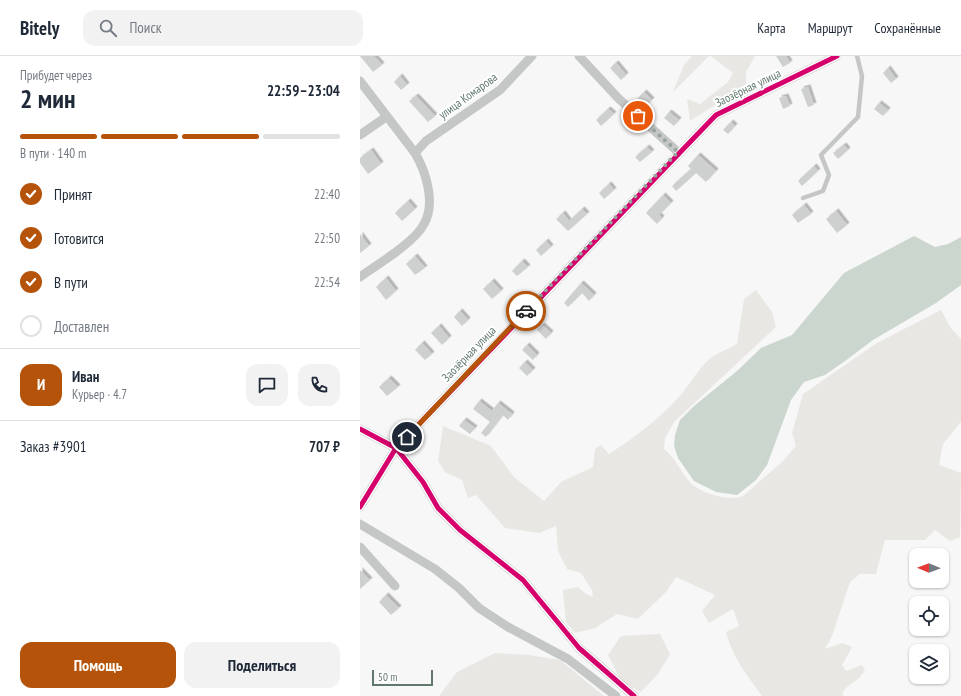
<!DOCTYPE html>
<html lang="ru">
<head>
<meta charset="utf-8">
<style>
  :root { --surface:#fff; --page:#f2f2f3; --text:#1f2937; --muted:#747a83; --line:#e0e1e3; --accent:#b45309 }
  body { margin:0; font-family:"PT Sans Narrow",sans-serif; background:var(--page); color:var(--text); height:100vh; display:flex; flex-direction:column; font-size:15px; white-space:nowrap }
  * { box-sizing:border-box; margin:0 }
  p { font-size:13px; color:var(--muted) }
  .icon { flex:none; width:22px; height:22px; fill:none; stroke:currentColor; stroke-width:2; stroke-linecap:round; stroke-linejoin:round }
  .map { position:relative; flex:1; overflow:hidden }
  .panel { display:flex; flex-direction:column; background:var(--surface); width:360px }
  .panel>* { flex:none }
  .needle { width:26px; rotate:271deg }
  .tools { position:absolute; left:549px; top:492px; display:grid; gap:8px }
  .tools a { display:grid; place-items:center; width:40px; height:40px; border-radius:8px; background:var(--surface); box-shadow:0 1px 3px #0004; font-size:20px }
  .scale { position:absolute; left:12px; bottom:10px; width:61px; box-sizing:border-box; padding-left:4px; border:2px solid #61786d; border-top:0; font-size:11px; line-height:14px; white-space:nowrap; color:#61786d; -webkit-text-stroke:3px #fff; paint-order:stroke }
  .pin { position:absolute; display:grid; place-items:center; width:34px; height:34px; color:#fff; margin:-17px; border:2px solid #fff; border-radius:50%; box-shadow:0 1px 4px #0007 }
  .courier { position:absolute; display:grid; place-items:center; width:40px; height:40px; margin:-20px; border:3px solid #b45309; border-radius:50%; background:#fff; color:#222; box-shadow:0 1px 5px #0007 }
  .head em { font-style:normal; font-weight:700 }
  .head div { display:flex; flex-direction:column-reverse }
  .head { display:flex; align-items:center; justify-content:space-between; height:68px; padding:0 20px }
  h1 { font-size:26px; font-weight:700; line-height:30px }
  .bar { display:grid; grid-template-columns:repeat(4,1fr); gap:6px 4px; align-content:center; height:48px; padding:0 20px }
  .bar i { height:5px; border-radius:3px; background:var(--line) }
  .bar .current { background:var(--accent) }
  .bar p { grid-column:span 4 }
  .line { display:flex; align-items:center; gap:10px; padding:0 20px; border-top:1px solid var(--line) }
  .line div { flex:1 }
  .round { display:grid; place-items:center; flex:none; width:42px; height:42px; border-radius:12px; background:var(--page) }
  ol { padding:0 20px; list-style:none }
  li { display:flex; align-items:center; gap:12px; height:44px }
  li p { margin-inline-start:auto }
  li .icon { padding:4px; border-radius:50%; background:var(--accent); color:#fff; stroke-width:4 }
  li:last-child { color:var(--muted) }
  li i { width:22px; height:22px; border:2px solid var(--line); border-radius:50% }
  .primary-button { display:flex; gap:8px; margin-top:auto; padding:8px 20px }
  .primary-button a { flex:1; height:46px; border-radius:12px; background:var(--accent); color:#fff; font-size:16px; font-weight:700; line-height:46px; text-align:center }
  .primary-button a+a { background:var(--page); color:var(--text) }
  header { display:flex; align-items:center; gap:24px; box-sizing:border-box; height:56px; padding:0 20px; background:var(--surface); border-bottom:1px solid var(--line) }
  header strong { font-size:19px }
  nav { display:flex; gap:22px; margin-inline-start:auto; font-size:14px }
  .search { width:280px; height:36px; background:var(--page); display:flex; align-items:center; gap:10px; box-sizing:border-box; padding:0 14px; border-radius:12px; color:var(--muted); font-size:15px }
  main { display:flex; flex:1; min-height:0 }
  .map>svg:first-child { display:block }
</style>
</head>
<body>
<header>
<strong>Bitely</strong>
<div class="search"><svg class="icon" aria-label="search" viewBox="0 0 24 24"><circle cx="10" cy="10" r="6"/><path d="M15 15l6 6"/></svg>Поиск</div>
<nav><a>Карта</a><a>Маршрут</a><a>Сохранённые</a></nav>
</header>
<main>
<section class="panel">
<div class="head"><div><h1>2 мин</h1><p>Прибудет через</p></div><em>22:59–23:04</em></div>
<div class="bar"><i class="current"></i><i class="current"></i><i class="current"></i><i></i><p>В пути · 140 m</p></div>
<ol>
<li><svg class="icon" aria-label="check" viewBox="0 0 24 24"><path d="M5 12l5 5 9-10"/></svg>Принят<p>22:40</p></li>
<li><svg class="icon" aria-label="check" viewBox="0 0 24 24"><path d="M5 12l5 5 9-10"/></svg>Готовится<p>22:50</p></li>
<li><svg class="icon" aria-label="check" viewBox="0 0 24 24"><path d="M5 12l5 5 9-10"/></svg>В пути<p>22:54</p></li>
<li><i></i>Доставлен</li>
</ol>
<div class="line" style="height:72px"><b class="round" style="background:var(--accent);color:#fff">И</b><div><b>Иван</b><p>Курьер · 4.7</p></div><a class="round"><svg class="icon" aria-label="chat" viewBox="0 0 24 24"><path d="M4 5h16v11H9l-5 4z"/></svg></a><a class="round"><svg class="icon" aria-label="phone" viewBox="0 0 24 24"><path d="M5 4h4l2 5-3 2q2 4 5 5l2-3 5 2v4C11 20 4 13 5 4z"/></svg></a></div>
<div class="line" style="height:52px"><div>Заказ #3901</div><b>707 ₽</b></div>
<div class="primary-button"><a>Помощь</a><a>Поделиться</a></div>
</section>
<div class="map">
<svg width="601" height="640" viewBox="0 0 601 640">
  <defs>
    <filter id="shadow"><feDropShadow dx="2.5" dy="-2.5" stdDeviation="0" flood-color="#0004"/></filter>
  </defs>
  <rect width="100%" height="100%" fill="#f7f7f7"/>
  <!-- green -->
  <g fill="#e9e7e4">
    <path d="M332 0H349L313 36 324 9Z"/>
    <path d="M351 0H395L386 16V30L379 41 363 44 330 65 327 43 340 48 368 26 373 17Z"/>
    <path d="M396 234 412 256 416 271 315 365 305 382 304 393C315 402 320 414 329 425 338 437 370 446 383 440L422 406 436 390 432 377 443 338 517 287 581 254 590 271 601 283V366L583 388 579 409 601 417 600 481 590 485 575 474 565 484H525L516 518H500L490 526 472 580 465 593 482 587 492 591 482 609 486 615 502 609 505 614C497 628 489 626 482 637L484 640H402C387 619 372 601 366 576L379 570 373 553 349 567 342 555 355 539 316 521 306 536 278 563 257 558 235 572 215 577 206 566 203 534 218 531 226 538 233 541 232 534 221 517 207 513 198 495 196 470 179 477 145 472 116 439 108 442 102 424 85 416 78 405 83 370 131 390 154 421 184 445 201 426 233 411 235 393 241 389 249 398C274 382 299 363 319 341 331 327 340 309 355 299 362 295 370 292 377 288L384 243Z"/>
    <path d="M300 578 310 598 298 618 281 636 262 626 248 599 261 580Z"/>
    <path d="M135 597 169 599 200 604 244 640H79L97 616Z"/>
  </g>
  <!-- water -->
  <path fill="#cbd6ce" d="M554 180 575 191 588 188 601 181V229L576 247 513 284 485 305 465 319 444 326 431 344 407 409 396 424 377 439 356 436 334 425 318 402 314 390 315 379 320 364 334 350 377 315 401 292 432 279 484 217Z"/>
  <!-- building -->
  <g fill="#ced0cf" filter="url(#shadow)">
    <path d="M0 0H14L22 9 13 16Z"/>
    <path d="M416 0H426L430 7 423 11Z"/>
    <path d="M256 7 266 19 261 24 250 12Z"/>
    <path d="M528 12 536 23 531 27 523 17Z"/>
    <path d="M40 20 47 29 41 34 34 26Z"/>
    <path d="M448 31 454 49 448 51 441 33Z"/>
    <path d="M284 36 292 44 285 51 277 43Z"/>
    <path d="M56 40 75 60 68 66 49 45Z"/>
    <path d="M426 40 430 50 423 53 419 42Z"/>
    <path d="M519 47 528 54 523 60 514 53Z"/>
    <path d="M248 53 254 58 241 70 236 64Z"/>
    <path d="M309 56 319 64 314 70 304 62Z"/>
    <path d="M371 66 375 70 368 78 363 74Z"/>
    <path d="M484 89 488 94 478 103 473 97Z"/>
    <path d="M287 91 292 96 280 106 275 101Z"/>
    <path d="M11 94 21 108 8 118 0 107V102Z"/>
    <path d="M338 99 356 115 346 126 336 117 316 135 312 130 331 113 328 110Z"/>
    <path d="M454 110 458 115 442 130 438 125Z"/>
    <path d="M249 128 254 134 244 143 239 137Z"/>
    <path d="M303 139 311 147 299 159 302 162 297 168 286 157Z"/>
    <path d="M48 145 55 153 42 165 35 157Z"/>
    <path d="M444 149 451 158 438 167 432 159Z"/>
    <path d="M222 153 227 158 208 175 196 163 203 157 209 165Z"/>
    <path d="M476 155 487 169 477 177 466 163Z"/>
    <path d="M0 178 9 190 0 197Z"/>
    <path d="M186 185 191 191 181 200 176 194Z"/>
    <path d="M55 200 65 212 55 219 46 208Z"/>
    <path d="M162 205 168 211 157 220 152 215Z"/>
    <path d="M26 222 36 235 26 244 16 231Z"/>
    <path d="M132 225 141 235 132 243 123 233Z"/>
    <path d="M221 227 234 239 229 245 222 237 208 251 204 247Z"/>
    <path d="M100 255 108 264 102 270 94 261Z"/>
    <path d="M182 269 191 277 186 283 177 274Z"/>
    <path d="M79 270 89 282 82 289 71 277Z"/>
    <path d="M62 287 72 298 65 304 55 294Z"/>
    <path d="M167 289 177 299 173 304 162 294Z"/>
    <path d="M165 306 173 314 167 320 159 312Z"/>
    <path d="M29 322 38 331 27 340 19 331Z"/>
    <path d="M119 345 132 355 138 347 152 358 148 364 143 359 126 381 121 377 130 366 113 353Z"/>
    <path d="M104 364 115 372 110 378 99 370Z"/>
    <path d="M0 514 10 524 0 533Z"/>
    <path d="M26 539 39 552 31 559 19 546Z"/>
  </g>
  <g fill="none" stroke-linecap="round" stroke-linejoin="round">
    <!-- service -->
    <path stroke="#c5c7c6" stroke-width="4.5" d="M443 142 463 135 469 119 461 99 498 61 502 20 497 0"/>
    <!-- minor -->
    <g stroke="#c5c7c6" stroke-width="9">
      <path d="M219 0 258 42 318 96"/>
      <path d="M0 25 55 97C66 116 76 147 64 168 54 187 18 208 0 221"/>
      <path d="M0 79 26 61"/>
      <path d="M55 97 66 85 140 34 172 0"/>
      <path d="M0 373 36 392 63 426 78 452 100 474 163 524 219 592 274 640"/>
      <path d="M0 451 36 392 356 59 477 0"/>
      <path d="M0 468 75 513 99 532 119 552 148 571 208 603 256 640"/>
      <path d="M0 491 35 530"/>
    </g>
    <!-- cycleway casing -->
    <g stroke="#fff" stroke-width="8">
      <g id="cycleway">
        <path d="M0 373 36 392 63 426 78 452 100 474 163 524 219 592 274 640"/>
        <path d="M0 451 36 392 356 59 477 0"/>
      </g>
    </g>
    <!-- cycleway -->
    <use href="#cycleway" stroke="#d6006c" stroke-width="5"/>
  </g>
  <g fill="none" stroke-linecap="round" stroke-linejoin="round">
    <!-- done -->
    <path stroke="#96a49d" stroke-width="4" stroke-dasharray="0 7.2" d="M166 255 318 96 278 60"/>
    <!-- route -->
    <path stroke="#b45309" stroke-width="5" d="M47 381 166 255"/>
  </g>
  <g text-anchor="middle" stroke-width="4" stroke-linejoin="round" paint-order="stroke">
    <!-- street labels -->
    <g font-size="12" fill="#61786d" stroke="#fff">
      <text transform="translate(388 32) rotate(-26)" y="4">Заозёрная улица</text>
      <text transform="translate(108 40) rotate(-36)" y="4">улица Комарова</text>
      <text transform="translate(109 298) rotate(-46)" y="4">Заозёрная улица</text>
    </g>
  </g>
</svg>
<div class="tools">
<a><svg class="needle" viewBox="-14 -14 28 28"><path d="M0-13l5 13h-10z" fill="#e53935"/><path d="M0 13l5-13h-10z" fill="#747a83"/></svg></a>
<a><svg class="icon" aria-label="locate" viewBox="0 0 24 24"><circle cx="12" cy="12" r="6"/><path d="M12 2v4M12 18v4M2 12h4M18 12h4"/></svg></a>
<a><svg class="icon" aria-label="layers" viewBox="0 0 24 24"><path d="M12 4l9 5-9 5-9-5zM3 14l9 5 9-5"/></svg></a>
</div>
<div class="scale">50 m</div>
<div class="pin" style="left:278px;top:60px;background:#ea580c"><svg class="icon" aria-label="bag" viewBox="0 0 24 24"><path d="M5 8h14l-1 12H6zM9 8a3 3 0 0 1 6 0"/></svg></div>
<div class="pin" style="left:47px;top:381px;background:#1f2937"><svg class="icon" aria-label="home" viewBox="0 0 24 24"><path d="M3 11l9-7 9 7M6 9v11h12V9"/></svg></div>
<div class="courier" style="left:166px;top:255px"><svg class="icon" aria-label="car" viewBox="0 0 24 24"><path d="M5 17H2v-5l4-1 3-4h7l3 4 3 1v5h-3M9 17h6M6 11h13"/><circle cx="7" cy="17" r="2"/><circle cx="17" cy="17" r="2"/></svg></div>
</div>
</main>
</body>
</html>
